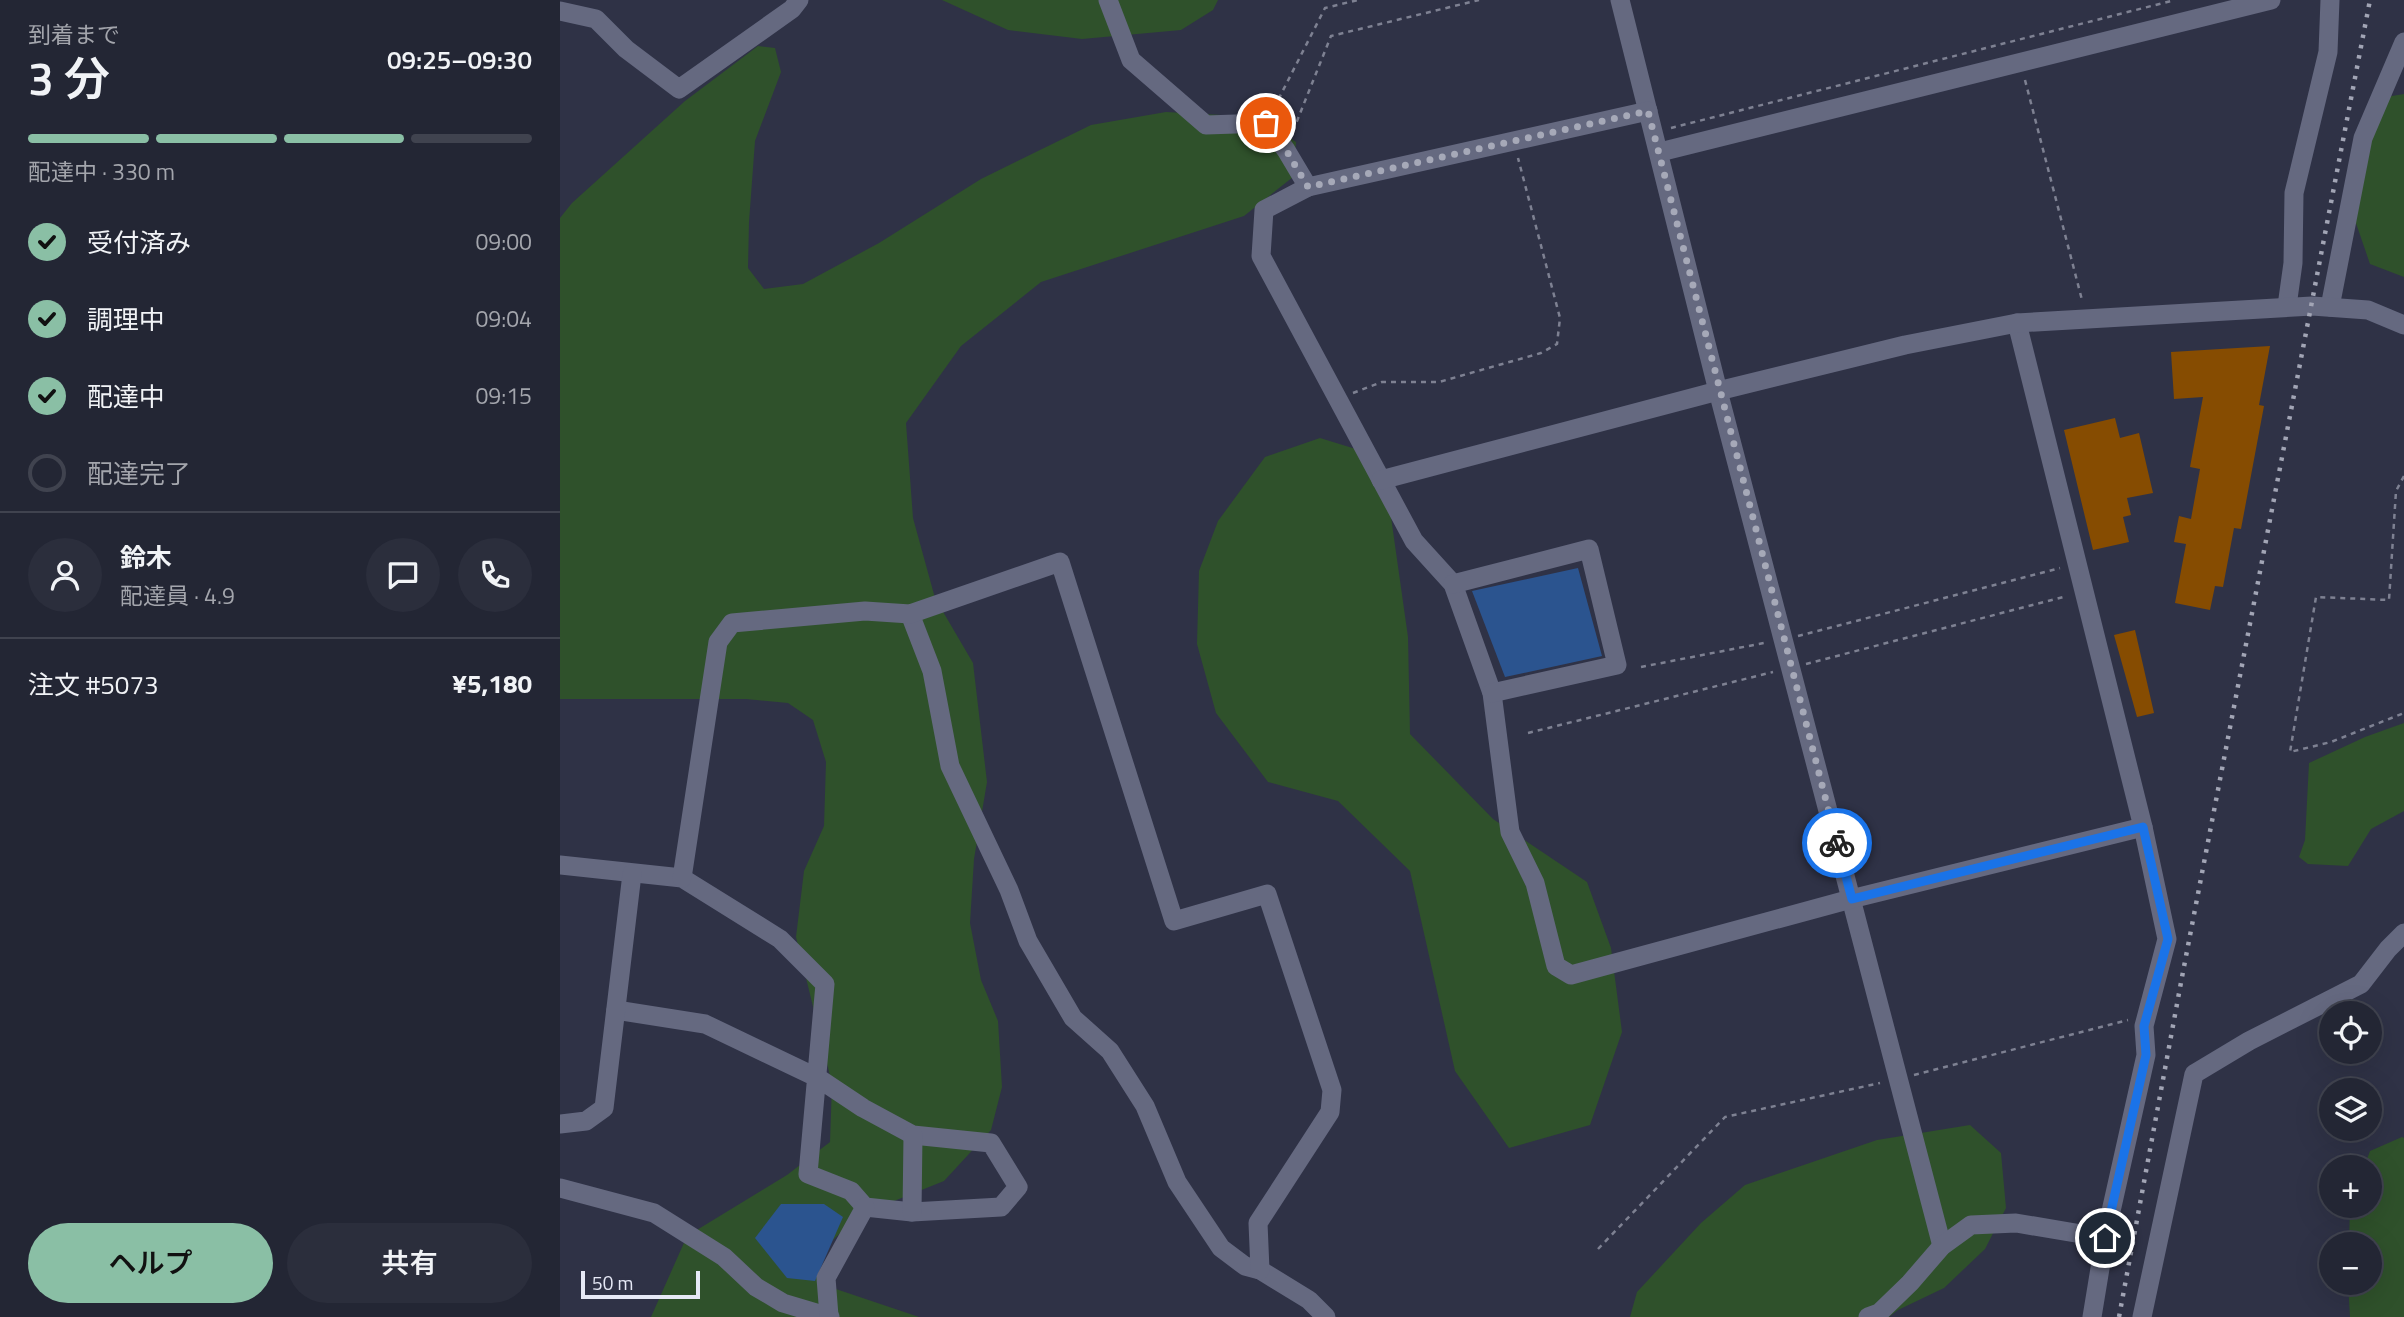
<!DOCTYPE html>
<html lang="ja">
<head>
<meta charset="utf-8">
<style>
  :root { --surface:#232634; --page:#2b2e3c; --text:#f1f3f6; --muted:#a3a5ac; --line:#40434f; --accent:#8abfa5 }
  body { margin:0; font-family:"Titillium Web","Noto Sans JP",sans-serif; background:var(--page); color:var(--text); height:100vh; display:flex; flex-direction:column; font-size:26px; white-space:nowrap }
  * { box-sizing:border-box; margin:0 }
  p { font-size:23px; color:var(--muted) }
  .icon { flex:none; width:38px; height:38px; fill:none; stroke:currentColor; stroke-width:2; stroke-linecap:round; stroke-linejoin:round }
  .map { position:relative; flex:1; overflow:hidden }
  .details { display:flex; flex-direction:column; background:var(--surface); width:560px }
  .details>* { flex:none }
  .controls { position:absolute; left:1759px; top:1001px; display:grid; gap:14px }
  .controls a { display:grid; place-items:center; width:63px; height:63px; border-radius:50%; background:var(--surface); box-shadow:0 7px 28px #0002,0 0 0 2px var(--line); font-size:35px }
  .scale { position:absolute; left:21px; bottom:18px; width:119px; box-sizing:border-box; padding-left:7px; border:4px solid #e6e9f6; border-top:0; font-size:19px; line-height:24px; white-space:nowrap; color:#e6e9f6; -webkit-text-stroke:5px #2f3246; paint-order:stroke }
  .pin { position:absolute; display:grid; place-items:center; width:60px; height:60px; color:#fff; margin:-30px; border:4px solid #fff; border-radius:50%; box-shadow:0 2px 7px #0007 }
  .courier { position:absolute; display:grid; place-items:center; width:70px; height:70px; margin:-35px; border:5px solid #1a73e8; border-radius:50%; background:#fff; color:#222; box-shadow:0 2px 9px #0007 }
  .head em { font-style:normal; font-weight:600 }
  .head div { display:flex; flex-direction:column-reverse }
  .head { display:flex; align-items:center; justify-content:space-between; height:119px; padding:0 28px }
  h1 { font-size:46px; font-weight:600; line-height:52px }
  .bar { display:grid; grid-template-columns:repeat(4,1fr); gap:10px 7px; align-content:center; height:84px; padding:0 28px }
  .bar i { height:9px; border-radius:5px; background:var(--line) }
  .bar .active { background:var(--accent) }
  .bar p { grid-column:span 4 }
  .line { display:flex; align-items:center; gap:18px; padding:0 28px; border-top:2px solid var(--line) }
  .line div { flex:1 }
  .round { display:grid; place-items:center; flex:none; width:74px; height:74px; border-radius:37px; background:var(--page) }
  ol { padding:0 28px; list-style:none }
  li { display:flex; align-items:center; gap:21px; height:77px }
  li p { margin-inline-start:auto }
  li .icon { padding:7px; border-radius:50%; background:var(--accent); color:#111; stroke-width:4 }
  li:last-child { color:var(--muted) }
  li i { width:38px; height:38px; border:4px solid var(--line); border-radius:50% }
  .action { display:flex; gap:14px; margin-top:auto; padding:14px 28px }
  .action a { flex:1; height:80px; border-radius:42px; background:var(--accent); color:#111; font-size:28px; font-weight:600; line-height:80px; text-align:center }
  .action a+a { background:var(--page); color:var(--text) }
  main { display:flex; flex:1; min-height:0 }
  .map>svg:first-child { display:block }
</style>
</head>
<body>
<main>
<section class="details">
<div class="head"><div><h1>3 分</h1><p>到着まで</p></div><em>09:25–09:30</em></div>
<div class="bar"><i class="active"></i><i class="active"></i><i class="active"></i><i></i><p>配達中 · 330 m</p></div>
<ol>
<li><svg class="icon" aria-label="check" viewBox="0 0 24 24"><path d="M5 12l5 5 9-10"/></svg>受付済み<p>09:00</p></li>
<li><svg class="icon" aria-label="check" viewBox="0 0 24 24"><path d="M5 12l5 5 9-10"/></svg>調理中<p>09:04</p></li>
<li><svg class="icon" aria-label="check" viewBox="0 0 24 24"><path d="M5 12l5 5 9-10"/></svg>配達中<p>09:15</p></li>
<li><i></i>配達完了</li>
</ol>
<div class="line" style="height:126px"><a class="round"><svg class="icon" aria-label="person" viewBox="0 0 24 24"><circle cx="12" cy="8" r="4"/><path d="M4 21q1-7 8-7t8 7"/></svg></a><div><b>鈴木</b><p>配達員 · 4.9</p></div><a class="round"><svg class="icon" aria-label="chat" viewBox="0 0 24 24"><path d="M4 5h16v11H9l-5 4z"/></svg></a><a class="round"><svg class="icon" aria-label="phone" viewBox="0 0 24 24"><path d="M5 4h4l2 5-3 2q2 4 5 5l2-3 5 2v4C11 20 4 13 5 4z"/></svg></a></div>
<div class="line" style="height:91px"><div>注文 #5073</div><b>¥5,180</b></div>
<div class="action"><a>ヘルプ</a><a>共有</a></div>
</section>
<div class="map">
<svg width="1844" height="1317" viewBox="0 0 1844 1317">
  <rect width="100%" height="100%" fill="#2f3246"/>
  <!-- green -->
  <g fill="#2f512b">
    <path d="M382 0H658L653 10 621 30 522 39 448 30Z"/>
    <path d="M198 46 215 48 221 72 195 141 189 222 188 268 204 289 243 284 319 243 421 179 531 125 606 112 698 117 736 142 733 177 684 216 481 282 401 346 346 423 353 518 375 598 413 663 427 782 414 859 410 923 421 980 438 1021 442 1087 431 1130 384 1181 299 1215 248 1264 267 1286 359 1317H91L127 1236 227 1175 270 1142 272 1084 236 937 244 871 264 826 266 762 253 720 228 703 186 699H0V218L12 203 125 101Z"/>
    <path d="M1844 94V277L1810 264 1787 197 1820 98Z"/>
    <path d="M760 438 812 454 831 517 848 637 850 734 933 819 1027 882 1051 948 1062 1032 1030 1125 949 1148 895 1071 850 871 778 801 708 782 656 713 637 644 639 571 658 521 705 457Z"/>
    <path d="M1844 723V811L1811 829 1788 866 1748 864 1739 857 1745 840 1749 763 1805 737Z"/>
    <path d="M1410 1125 1441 1153 1446 1208 1425 1249 1384 1288 1338 1310 1329 1317H1070L1077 1292 1141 1223 1185 1185 1317 1140Z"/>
    <path d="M1842 1137 1844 1138V1317H1790L1788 1283H1810V1244H1789L1790 1206H1810V1167H1804L1810 1151Z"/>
  </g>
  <!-- water -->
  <g fill="#2b548f">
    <path d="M1018 568 1042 656 945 677 912 591Z"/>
    <path d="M221 1204H264L283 1217 255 1281 227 1278 195 1238Z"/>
  </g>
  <!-- building -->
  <g fill="#864c01">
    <path d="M1710 346 1699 405 1704 406 1681 529 1674 528 1663 587 1655 586 1650 610 1615 603 1626 544 1614 542 1619 516 1631 519 1640 469 1630 467 1643 397 1614 399 1611 352Z"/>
    <path d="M1555 418 1560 438 1579 433 1593 493 1567 498 1571 515 1563 517 1569 542 1533 550 1504 430Z"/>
    <path d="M1575 630 1594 713 1577 717 1554 635Z"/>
  </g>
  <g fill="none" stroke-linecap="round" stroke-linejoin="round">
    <!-- path -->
    <g stroke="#7e8192" stroke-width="2.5" stroke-dasharray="5 5" stroke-linecap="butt">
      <path d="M1465 80 1522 300"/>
      <path d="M714 108 765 8 798 0"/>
      <path d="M1111 128 1615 0"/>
      <path d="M733 131 771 36 919 0"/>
      <path d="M793 393 822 382H879L981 353 997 344 1000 318 958 158"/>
      <path d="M1844 476 1836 491 1829 600 1756 597 1730 752 1771 742 1844 713"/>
      <path d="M1238 636 1500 568"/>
      <path d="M1246 664 1507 596"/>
      <path d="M1081 667 1204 643"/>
      <path d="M968 733 1213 672"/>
      <path d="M1354 1075 1568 1020"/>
      <path d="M1038 1249 1165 1117 1320 1083"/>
    </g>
    <!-- minor -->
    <g stroke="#656980" stroke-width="19">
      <path d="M548 0 571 60 646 125 706 123 726 150 748 187"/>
      <path d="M1060 0 1158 391 1382 1246"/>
      <path d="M0 11 36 19 66 49 119 89 232 9 239 0"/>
      <path d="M1088 111 748 187 704 210 701 256 854 541 893 584 932 693 950 832 975 883 996 966 1011 975 1291 899 1583 827"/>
      <path d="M1100 152 1711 0"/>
      <path d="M1727 306 1733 263 1734 193 1768 52 1770 0"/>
      <path d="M1770 307 1803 138 1844 42"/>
      <path d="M1457 323 1583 827 1607 939 1584 1026 1586 1055 1545 1238 1532 1317"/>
      <path d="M821 480 1158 391 1345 345 1457 323 1752 306 1808 310 1844 325"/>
      <path d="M893 584 1029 549 1057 665 932 693"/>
      <path d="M350 614 372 671 390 766 449 890 468 941 513 1018 550 1051 585 1106 617 1182 661 1248 685 1266 700 1270 749 1300 766 1317"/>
      <path d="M0 865 122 878 220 939 265 984 248 1174 291 1191 305 1207 352 1212 441 1207 458 1187 431 1143 353 1135 303 1108 258 1078 145 1024 56 1010"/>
      <path d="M122 878 158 642 172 623 305 611 350 614 500 562 614 921 707 894 772 1090 770 1112 698 1223 700 1270"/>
      <path d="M0 1124 26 1121 44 1108 72 874"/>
      <path d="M0 1188 94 1213 164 1257 196 1287 223 1303 270 1317"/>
      <path d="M352 1212 353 1135"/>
      <path d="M269 1316 266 1278 305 1207"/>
      <path d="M1308 1317 1319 1313 1350 1283 1382 1246 1411 1225 1456 1223 1545 1238"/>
      <path d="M1582 1317 1634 1074 1689 1041 1801 984 1828 949 1844 933"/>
    </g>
    <!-- rail -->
    <path stroke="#a2a5b5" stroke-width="4.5" stroke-dasharray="3.5 7" stroke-linecap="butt" d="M1559 1317 1622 977 1810 0"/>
  </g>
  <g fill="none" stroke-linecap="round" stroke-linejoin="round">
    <!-- done -->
    <path stroke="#a6a9b8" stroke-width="7" stroke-dasharray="0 12.6" d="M706 123 726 150 748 187 1088 111 1277 843"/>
    <!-- route -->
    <path stroke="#1a73e8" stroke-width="9" d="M1277 843 1292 899 1583 827 1608 939 1584 1026 1586 1055 1545 1238"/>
  </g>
</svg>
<div class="controls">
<a><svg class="icon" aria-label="locate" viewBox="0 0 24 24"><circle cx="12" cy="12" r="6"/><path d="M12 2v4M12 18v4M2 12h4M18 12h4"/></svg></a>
<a><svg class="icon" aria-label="layers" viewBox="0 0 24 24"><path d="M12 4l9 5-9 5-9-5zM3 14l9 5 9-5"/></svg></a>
<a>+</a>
<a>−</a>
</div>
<div class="scale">50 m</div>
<div class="pin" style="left:706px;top:123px;background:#ea580c"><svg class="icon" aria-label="bag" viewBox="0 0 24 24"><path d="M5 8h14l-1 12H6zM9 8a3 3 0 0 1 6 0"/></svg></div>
<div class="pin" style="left:1545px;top:1238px;background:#1f2937"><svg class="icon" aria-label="home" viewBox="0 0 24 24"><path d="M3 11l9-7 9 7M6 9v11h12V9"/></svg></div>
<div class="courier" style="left:1277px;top:843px"><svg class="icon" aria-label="bike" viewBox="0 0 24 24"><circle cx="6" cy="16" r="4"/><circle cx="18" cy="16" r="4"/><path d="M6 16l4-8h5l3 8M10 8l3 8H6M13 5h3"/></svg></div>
</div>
</main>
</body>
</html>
